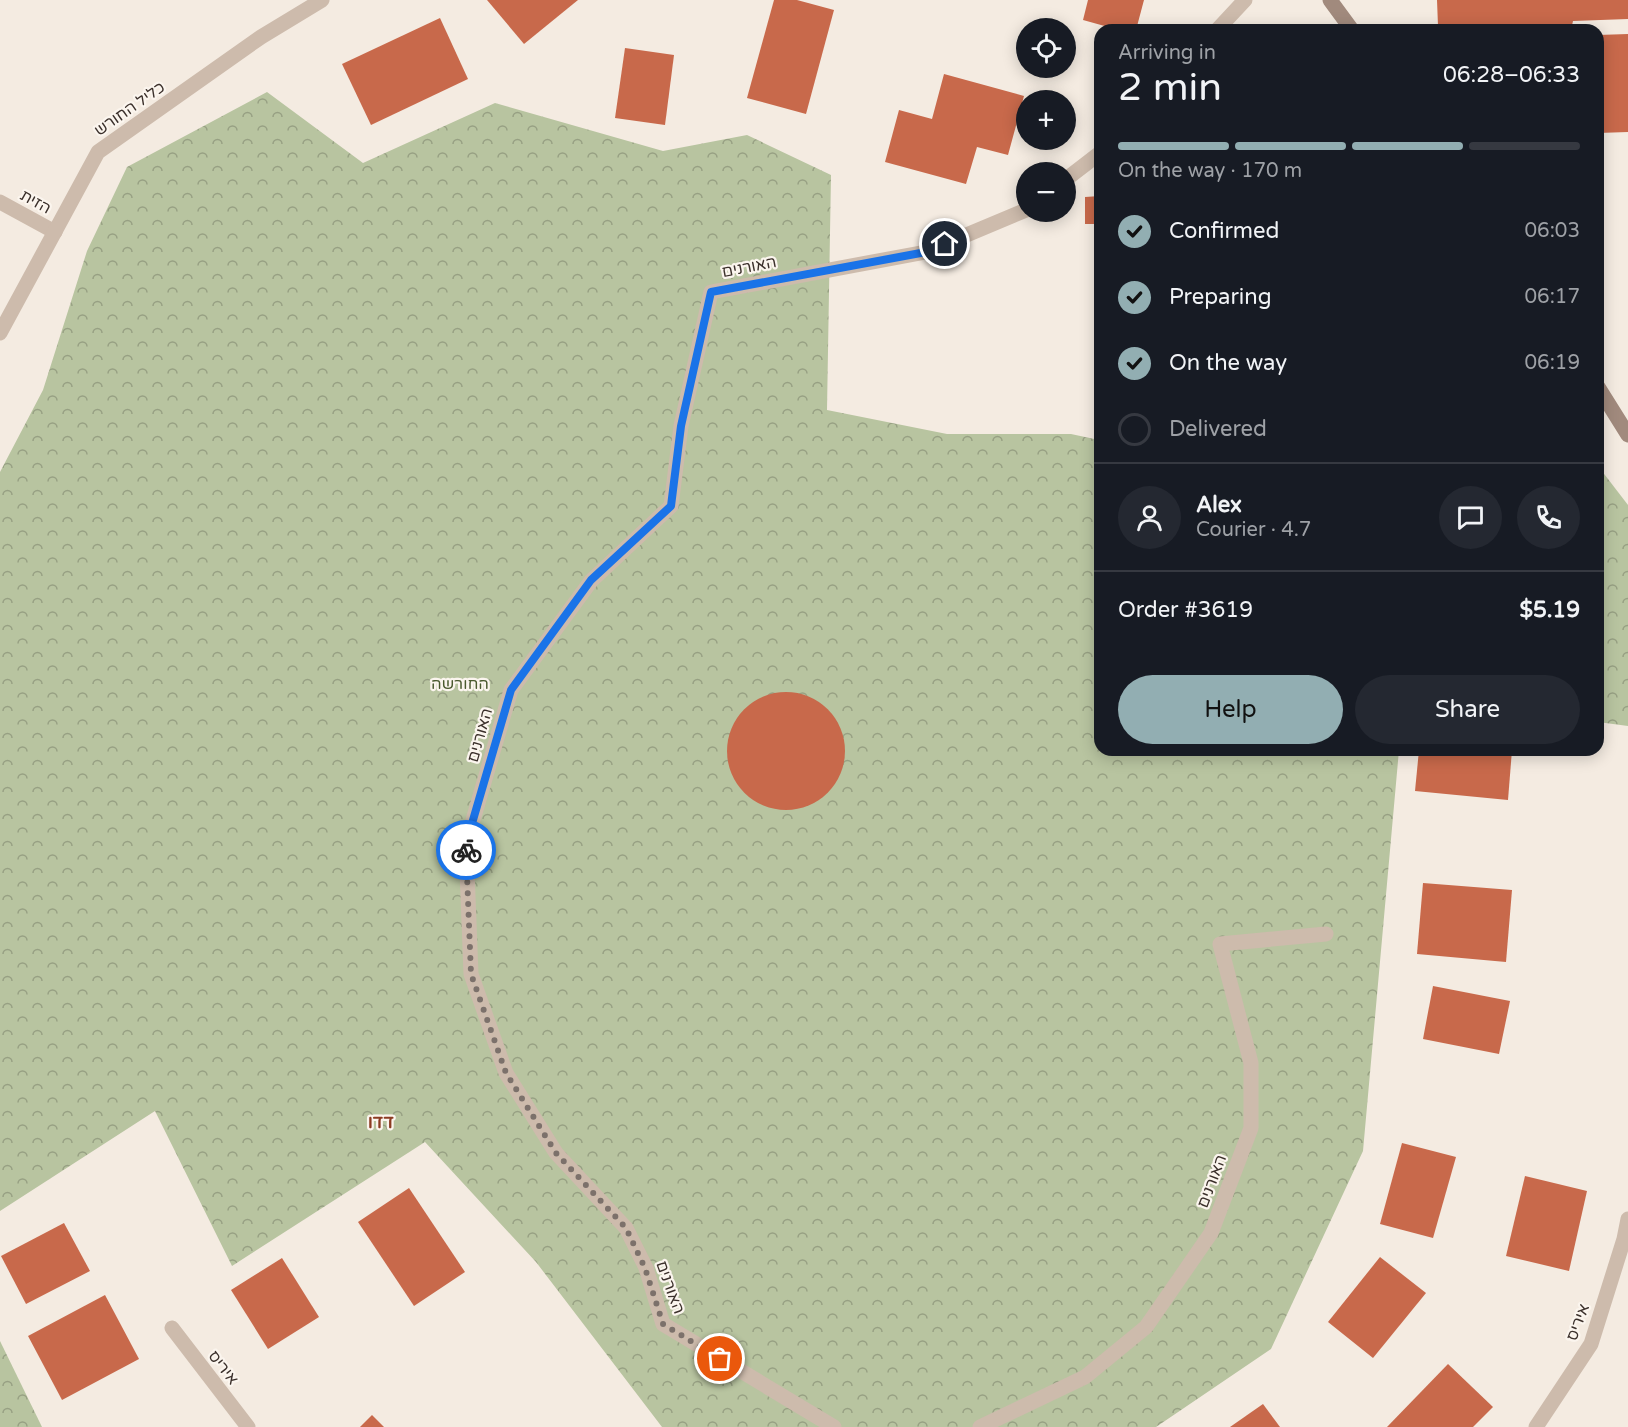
<!DOCTYPE html>
<html lang="en">
<head>
<meta charset="utf-8">
<style>
  :root { --surface:#171b24; --page:#242831; --text:#f1f3f6; --muted:#9ea1a6; --line:#363941; --accent:#92aeb2 }
  body { margin:0; font-family:"Varela Round",Heebo,sans-serif; background:var(--page); color:var(--text); height:100vh; display:flex; flex-direction:column; font-size:22px; white-space:nowrap }
  * { box-sizing:border-box; margin:0 }
  p { font-size:20px; color:var(--muted) }
  .icon { flex:none; width:33px; height:33px; fill:none; stroke:currentColor; stroke-width:2; stroke-linecap:round; stroke-linejoin:round }
  .map { position:relative; flex:1; overflow:hidden }
  .details { position:absolute; left:1094px; top:24px; width:510px; height:732px; display:flex; flex-direction:column; background:var(--surface); border-radius:18px; box-shadow:0 3px 15px #0003 }
  .details>* { flex:none }
  .controls { position:absolute; left:1016px; top:18px; display:grid; gap:12px }
  .controls a { display:grid; place-items:center; width:60px; height:60px; border-radius:50%; background:var(--surface); box-shadow:0 3px 15px #0003; font-size:30px }
  .pin { position:absolute; display:grid; place-items:center; width:51px; height:51px; color:#fff; margin:-26px; border:3px solid #fff; border-radius:50%; box-shadow:0 2px 6px #0007 }
  .courier { position:absolute; display:grid; place-items:center; width:60px; height:60px; margin:-30px; border:4px solid #1a73e8; border-radius:50%; background:#fff; color:#222; box-shadow:0 2px 8px #0007 }
  .summary em { font-style:normal; font-weight:600 }
  .summary div { display:flex; flex-direction:column-reverse }
  .summary { display:flex; align-items:center; justify-content:space-between; height:102px; padding:0 24px }
  h1 { font-size:39px; font-weight:600; line-height:45px }
  .bar { display:grid; grid-template-columns:repeat(4,1fr); gap:9px 6px; align-content:center; height:72px; padding:0 24px }
  .bar i { height:8px; border-radius:4px; background:var(--line) }
  .bar .selected { background:var(--accent) }
  .bar p { grid-column:span 4 }
  .line { display:flex; align-items:center; gap:15px; padding:0 24px; border-top:2px solid var(--line) }
  .line div { flex:1 }
  .round { display:grid; place-items:center; flex:none; width:63px; height:63px; border-radius:32px; background:var(--page) }
  ol { padding:0 24px; list-style:none }
  li { display:flex; align-items:center; gap:18px; height:66px }
  li p { margin-inline-start:auto }
  li .icon { padding:6px; border-radius:50%; background:var(--accent); color:#111; stroke-width:4 }
  li:last-child { color:var(--muted) }
  li i { width:33px; height:33px; border:3px solid var(--line); border-radius:50% }
  .button { display:flex; gap:12px; margin-top:auto; padding:12px 24px }
  .button a { flex:1; height:69px; border-radius:36px; background:var(--accent); color:#111; font-size:24px; font-weight:600; line-height:69px; text-align:center }
  .button a+a { background:var(--page); color:var(--text) }
  .map>svg:first-child { display:block }
</style>
</head>
<body>
<div class="map">
<svg width="1628" height="1427" viewBox="0 0 1628 1427">
  <defs>
    <pattern id="forest-crowns" width="20" height="18" patternUnits="userSpaceOnUse" patternTransform="scale(1.5)"><rect width="20" height="18" fill="#b8c4a0"/><path d="M2 6a3 3 0 1 1 6 0M12 15a3 3 0 1 1 6 0" fill="none" stroke="#97a083"/></pattern>
  </defs>
  <rect width="100%" height="100%" fill="#f4ebe1"/>
  <!-- forest -->
  <g fill="url(#forest-crowns)">
    <path d="M267 92 363 163 495 103 663 151 747 135 831 175 827 410 947 434H1071L1099 440 1100 750H1399L1363 1151 1271 1349 1156 1427H662L536 1262 425 1142 232 1266 155 1111 0 1211V472L43 390 87 251 127 167Z"/>
    <path d="M1598 466 1628 505V726L1598 722Z"/>
    <path d="M0 1341 42 1427H0Z"/>
  </g>
  <!-- building -->
  <g fill="#c8694b">
    <path d="M487 0H578L524 44Z"/>
    <path d="M774 0H797L834 10 806 114 747 98Z"/>
    <path d="M1088 0H1144L1136 30H1119L1083 20Z"/>
    <path d="M1437 0H1628V19L1573 21 1571 30H1444L1438 26Z"/>
    <path d="M440 18 468 79 371 125 342 64Z"/>
    <path d="M1628 34V132L1598 133V35Z"/>
    <path d="M625 48 674 55 665 125 615 118Z"/>
    <path d="M944 74 1024 96 1008 155 977 147 966 184 885 162 899 110 932 119Z"/>
    <path d="M1100 196V224H1085V197Z"/>
    <circle cx="786" cy="751" r="59"/>
    <path d="M1419 750H1512L1508 800 1415 791Z"/>
    <path d="M1423 883 1512 890 1506 962 1417 954Z"/>
    <path d="M1433 986 1510 1001 1499 1054 1423 1039Z"/>
    <path d="M1402 1143 1456 1157 1433 1238 1380 1224Z"/>
    <path d="M1525 1176 1587 1191 1569 1271 1506 1256Z"/>
    <path d="M409 1188 465 1272 414 1306 358 1222Z"/>
    <path d="M64 1223 90 1271 26 1304 1 1256Z"/>
    <path d="M1380 1257 1426 1293 1373 1358 1328 1322Z"/>
    <path d="M282 1258 319 1317 268 1349 231 1290Z"/>
    <path d="M105 1295 139 1359 62 1400 28 1336Z"/>
    <path d="M1448 1364 1493 1407 1473 1427H1387Z"/>
    <path d="M1263 1404 1280 1427H1230Z"/>
    <path d="M372 1415 384 1427H360Z"/>
  </g>
  <g fill="none" stroke-linecap="round" stroke-linejoin="round">
    <!-- street -->
    <g stroke="#cdbbac" stroke-width="15">
      <path d="M1217 30 1245 0"/>
      <path d="M1065 180 1100 153"/>
      <path d="M0 202 55 232"/>
      <path d="M0 333 98 152 261 37 322 0"/>
      <path d="M172 1328 248 1427"/>
      <path d="M834 1427 663 1324 646 1268 626 1228 556 1153 506 1073 471 974 466 844 511 690 591 581 671 506 681 426 711 292 926 252 1026 210"/>
      <path d="M980 1427 1085 1377 1146 1327 1211 1233 1251 1128V1063L1220 944 1326 934"/>
      <path d="M1536 1427 1591 1344 1624 1239 1628 1219"/>
    </g>
    <!-- secondary -->
    <g stroke="#a18a7d" stroke-width="15">
      <path d="M1330 0 1352 30"/>
      <path d="M1598 387 1628 435"/>
    </g>
  </g>
  <g fill="none" stroke-linecap="round" stroke-linejoin="round">
    <!-- done -->
    <path stroke="#7c716b" stroke-width="6" stroke-dasharray="0 10.8" d="M466 850 471 974 506 1073 556 1153 626 1228 645 1268 663 1324 720 1359"/>
    <!-- route -->
    <path stroke="#1a73e8" stroke-width="8" d="M466 850V844L511 690 591 580 671 506 681 426 711 292 926 252 945 244"/>
  </g>
  <g text-anchor="middle" stroke-width="4.5" stroke-linejoin="round" paint-order="stroke">
    <!-- street labels -->
    <g font-size="16" fill="#3b302b" stroke="#fbf5ee">
      <text transform="translate(129 108) rotate(-35)" y="6">כליל החורש</text>
      <text transform="translate(36 201) rotate(29)" y="6">הזית</text>
      <text transform="translate(749 266) rotate(-11)" y="6">האורנים</text>
      <text transform="translate(479 735) rotate(-74)" y="6">האורנים</text>
      <text transform="translate(1211 1181) rotate(-69)" y="6">האורנים</text>
      <text transform="translate(671 1287) rotate(70)" y="6">האורנים</text>
      <text transform="translate(1577 1322) rotate(-69)" y="6">איריס</text>
      <text transform="translate(224 1367) rotate(52)" y="6">איריס</text>
    </g>
    <!-- park labels -->
    <g font-size="16" fill="#4a5a2e" stroke="#fbf5ee">
      <text x="460" y="689">החורשה</text>
    </g>
    <!-- neighbourhood labels -->
    <g font-size="18" font-weight="bold" fill="#8c3b22" stroke="#fbf5ee">
      <text x="381" y="1128">דדו</text>
    </g>
  </g>
</svg>
<div class="controls">
<a><svg class="icon" aria-label="locate" viewBox="0 0 24 24"><circle cx="12" cy="12" r="6"/><path d="M12 2v4M12 18v4M2 12h4M18 12h4"/></svg></a>
<a>+</a>
<a>−</a>
</div>
<div class="pin" style="left:720px;top:1359px;background:#ea580c"><svg class="icon" aria-label="bag" viewBox="0 0 24 24"><path d="M5 8h14l-1 12H6zM9 8a3 3 0 0 1 6 0"/></svg></div>
<div class="pin" style="left:945px;top:244px;background:#1f2937"><svg class="icon" aria-label="home" viewBox="0 0 24 24"><path d="M3 11l9-7 9 7M6 9v11h12V9"/></svg></div>
<div class="courier" style="left:466px;top:850px"><svg class="icon" aria-label="bike" viewBox="0 0 24 24"><circle cx="6" cy="16" r="4"/><circle cx="18" cy="16" r="4"/><path d="M6 16l4-8h5l3 8M10 8l3 8H6M13 5h3"/></svg></div>
<section class="details">
<div class="summary"><div><h1>2 min</h1><p>Arriving in</p></div><em>06:28–06:33</em></div>
<div class="bar"><i class="selected"></i><i class="selected"></i><i class="selected"></i><i></i><p>On the way · 170 m</p></div>
<ol>
<li><svg class="icon" aria-label="check" viewBox="0 0 24 24"><path d="M5 12l5 5 9-10"/></svg>Confirmed<p>06:03</p></li>
<li><svg class="icon" aria-label="check" viewBox="0 0 24 24"><path d="M5 12l5 5 9-10"/></svg>Preparing<p>06:17</p></li>
<li><svg class="icon" aria-label="check" viewBox="0 0 24 24"><path d="M5 12l5 5 9-10"/></svg>On the way<p>06:19</p></li>
<li><i></i>Delivered</li>
</ol>
<div class="line" style="height:108px"><a class="round"><svg class="icon" aria-label="person" viewBox="0 0 24 24"><circle cx="12" cy="8" r="4"/><path d="M4 21q1-7 8-7t8 7"/></svg></a><div><b>Alex</b><p>Courier · 4.7</p></div><a class="round"><svg class="icon" aria-label="chat" viewBox="0 0 24 24"><path d="M4 5h16v11H9l-5 4z"/></svg></a><a class="round"><svg class="icon" aria-label="phone" viewBox="0 0 24 24"><path d="M5 4h4l2 5-3 2q2 4 5 5l2-3 5 2v4C11 20 4 13 5 4z"/></svg></a></div>
<div class="line" style="height:78px"><div>Order #3619</div><b>$5.19</b></div>
<div class="button"><a>Help</a><a>Share</a></div>
</section>
</div>
</body>
</html>
